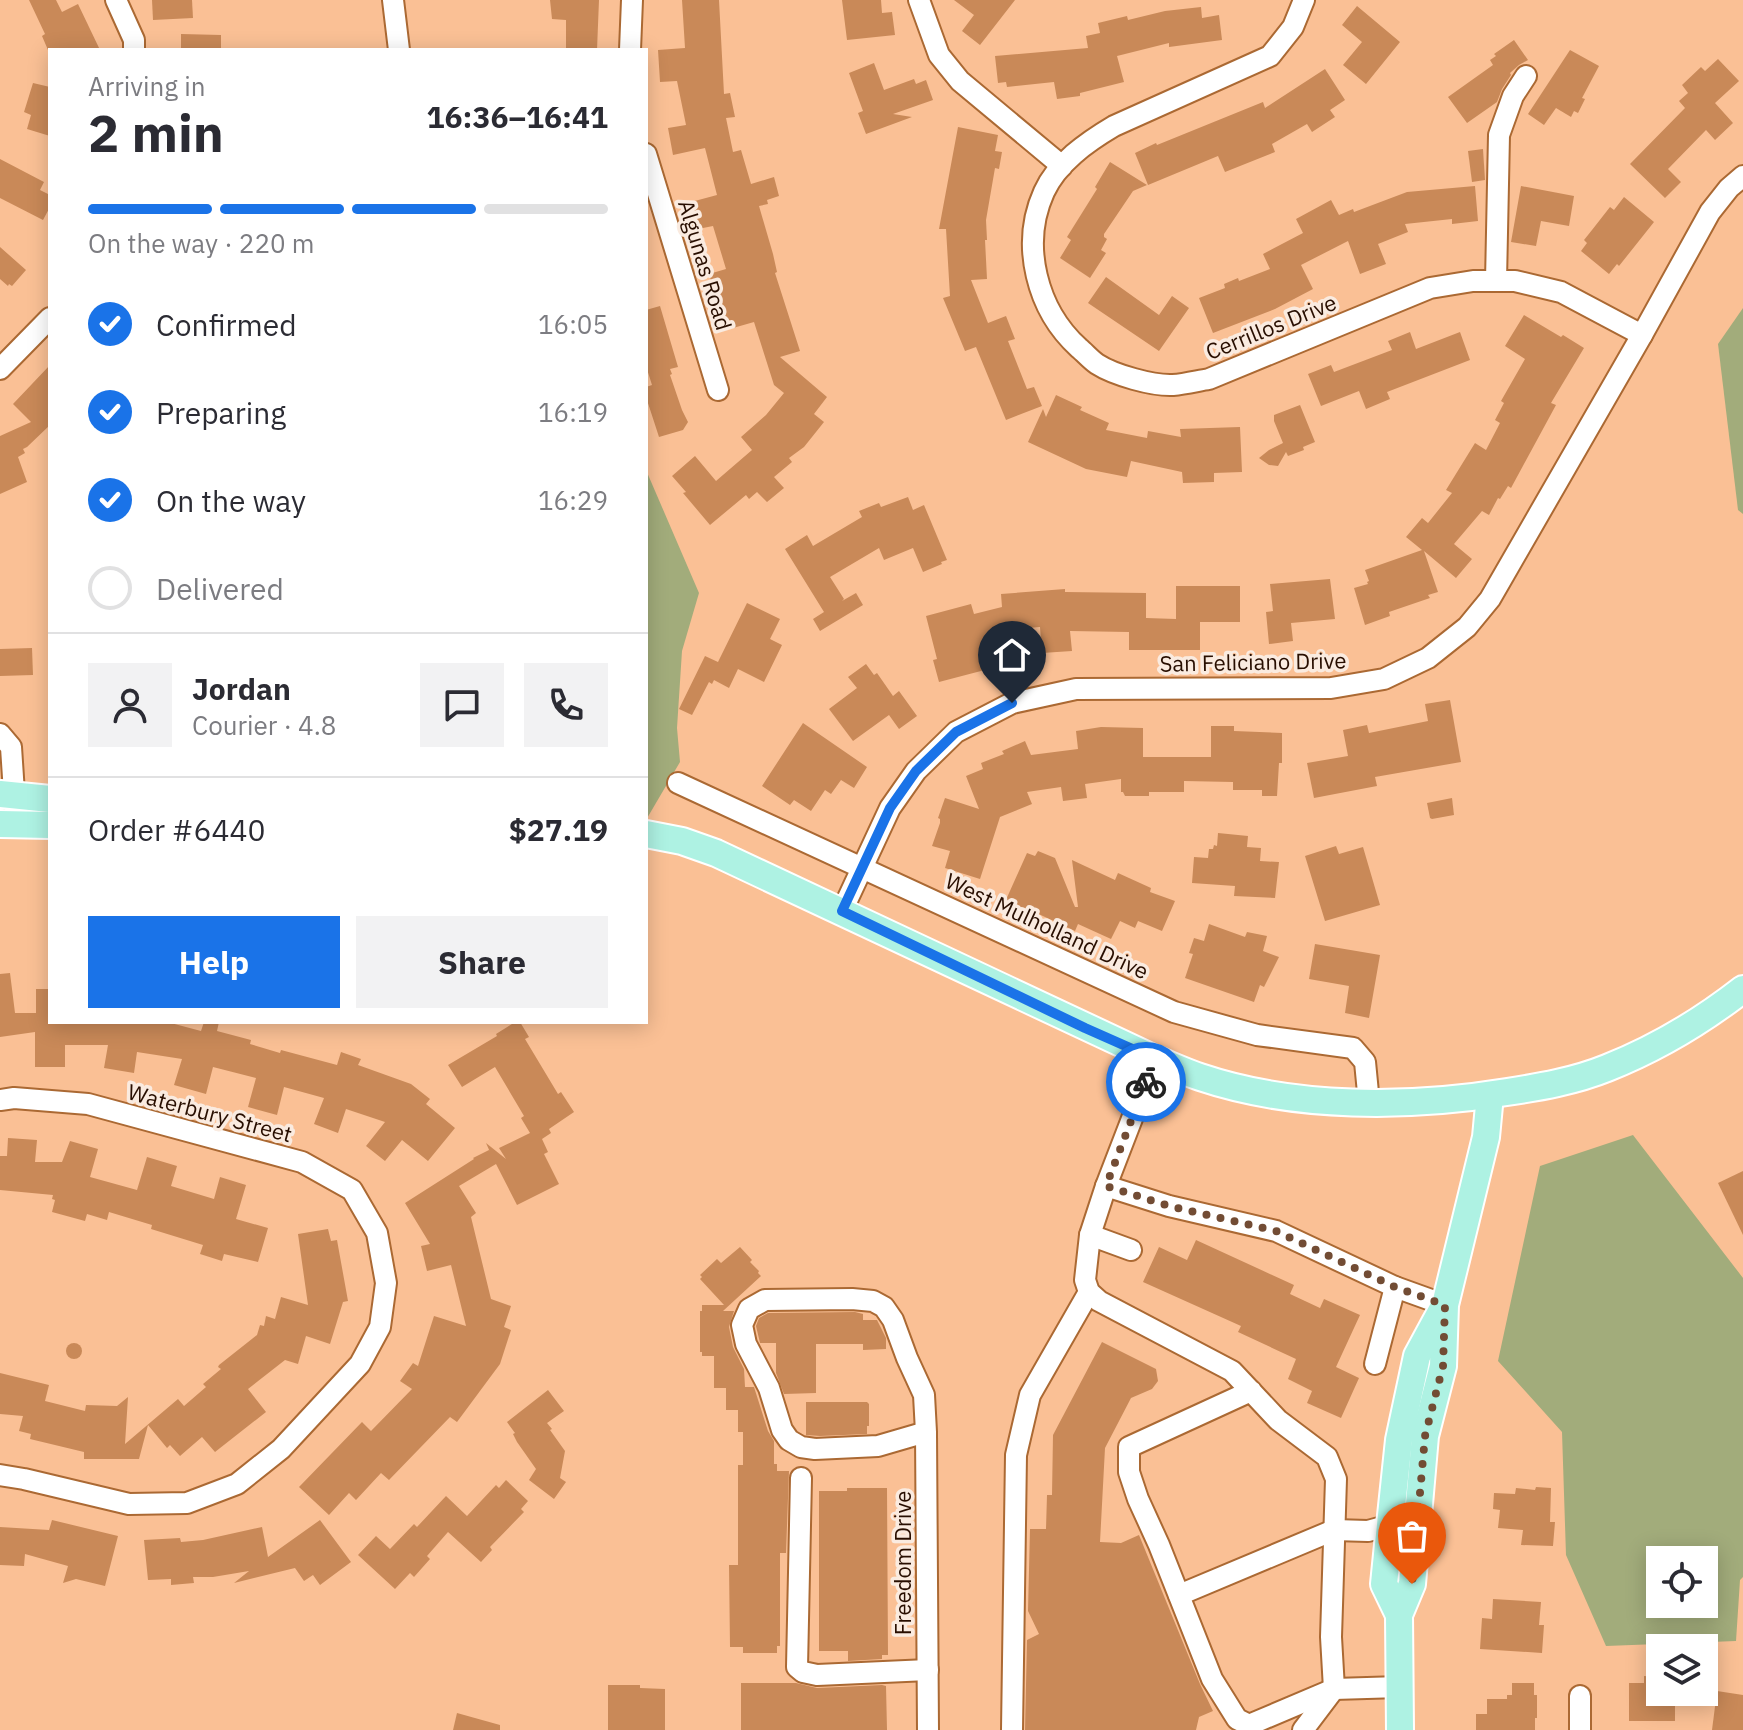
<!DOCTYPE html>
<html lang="en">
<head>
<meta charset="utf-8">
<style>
  :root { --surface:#fff; --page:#f2f2f3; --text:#2b2b33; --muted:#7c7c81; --line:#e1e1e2; --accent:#1a73e8 }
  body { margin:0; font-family:"IBM Plex Sans",sans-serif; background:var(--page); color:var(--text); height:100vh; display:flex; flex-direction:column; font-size:30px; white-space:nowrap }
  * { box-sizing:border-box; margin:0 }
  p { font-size:26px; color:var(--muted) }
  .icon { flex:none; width:44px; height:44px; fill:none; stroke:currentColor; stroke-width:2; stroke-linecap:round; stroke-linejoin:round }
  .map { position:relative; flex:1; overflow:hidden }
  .drawer { position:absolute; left:48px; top:48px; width:600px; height:976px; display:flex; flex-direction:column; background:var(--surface); border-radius:0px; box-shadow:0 4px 20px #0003 }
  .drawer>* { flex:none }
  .buttons { position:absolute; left:1646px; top:1546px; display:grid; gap:16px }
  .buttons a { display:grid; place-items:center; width:72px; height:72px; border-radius:0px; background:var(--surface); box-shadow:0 4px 20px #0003; font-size:40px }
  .pin { position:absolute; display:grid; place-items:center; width:68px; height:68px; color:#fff; margin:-82px -34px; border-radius:50% 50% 50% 0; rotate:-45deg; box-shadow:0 0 8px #0007 }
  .pin .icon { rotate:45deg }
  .courier { position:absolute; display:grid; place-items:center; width:80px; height:80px; margin:-40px; border:6px solid #1a73e8; border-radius:50%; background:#fff; color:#222; box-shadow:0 2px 10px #0007 }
  .head em { font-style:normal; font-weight:700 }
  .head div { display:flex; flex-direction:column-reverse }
  .head { display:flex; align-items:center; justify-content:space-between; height:136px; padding:0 40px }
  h1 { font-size:52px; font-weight:700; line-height:60px }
  .bar { display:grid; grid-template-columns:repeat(4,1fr); gap:12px 8px; align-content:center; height:96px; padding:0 40px }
  .bar i { height:10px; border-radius:6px; background:var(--line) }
  .bar .selected { background:var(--accent) }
  .bar p { grid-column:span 4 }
  .line { display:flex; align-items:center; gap:20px; padding:0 40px; border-top:2px solid var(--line) }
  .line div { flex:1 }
  .round { display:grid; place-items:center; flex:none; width:84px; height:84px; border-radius:0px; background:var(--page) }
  ol { padding:0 40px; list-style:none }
  li { display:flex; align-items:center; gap:24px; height:88px }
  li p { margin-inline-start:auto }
  li .icon { padding:8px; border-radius:50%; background:var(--accent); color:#fff; stroke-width:4 }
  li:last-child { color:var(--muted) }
  li i { width:44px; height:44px; border:4px solid var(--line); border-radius:50% }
  .action { display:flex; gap:16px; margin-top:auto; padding:16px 40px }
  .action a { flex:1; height:92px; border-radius:0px; background:var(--accent); color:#fff; font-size:32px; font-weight:700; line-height:92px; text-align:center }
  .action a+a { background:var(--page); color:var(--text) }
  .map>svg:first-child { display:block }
</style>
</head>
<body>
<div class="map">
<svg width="1743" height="1730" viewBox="0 0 1743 1730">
  <rect width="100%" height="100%" fill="#fac095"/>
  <!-- green -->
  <g fill="#a2ac7b" fill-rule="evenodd">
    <path d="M1743 308V514L1738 510 1718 344Z"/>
    <path d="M646 470 699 593 682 651 677 728 680 762 646 820Z"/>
    <path d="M1633 1135 1743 1278V1577L1740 1580 1736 1641 1606 1646 1566 1555 1562 1432 1498 1361 1540 1166ZM1704 1560V1604H1660V1560Z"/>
  </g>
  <!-- building -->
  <g fill="#c98958">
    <path d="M29 0H56L62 12 78 4 100 50H48L42 36 45 34Z"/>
    <path d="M152 0H192L193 18 153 20Z"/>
    <path d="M550 0H599L597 50H566V20L552 19Z"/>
    <path d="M682 0H719L724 94 730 93 735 117 726 118 733 152 741 150 751 184 774 177 779 196 767 200 768 204 759 206 773 254 777 272 775 273 800 351 780 357 827 397 814 414 824 422 804 447 789 458 792 462 774 477 784 488 767 502 757 492 749 499 746 495 710 525 683 493 686 492 672 476 695 456 716 481 752 450 741 437 766 415 784 393 774 385 754 322 726 330 709 274 726 269 713 226 698 229 691 202 717 195 705 148 673 155 668 128 686 125 677 81 660 82 658 50 685 48Z"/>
    <path d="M842 0H881L882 13 892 12 895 35 847 40Z"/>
    <path d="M954 0H1015L980 45 962 31 974 15Z"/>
    <path d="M1357 6 1400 42 1366 84 1343 65 1362 42 1342 25Z"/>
    <path d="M1201 7 1202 18 1219 15 1222 40 1169 47V43L1117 56 1124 82 1080 93V96L1057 99 1054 82 1007 87 1006 82 998 83 995 56 1088 48 1086 36 1100 33 1098 23 1127 16 1128 20 1165 11Z"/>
    <path d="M181 34 221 35V50H181Z"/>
    <path d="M1514 40 1528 60 1519 65 1510 73 1511 75 1502 89 1497 102 1467 123 1448 97 1493 65 1490 60 1496 56 1494 54Z"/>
    <path d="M1570 50 1599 66 1582 98 1585 99 1578 113 1574 111 1571 117 1556 108 1544 125 1528 114Z"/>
    <path d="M1718 59 1739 81 1715 103 1733 123 1715 140 1706 130 1668 169 1681 182 1665 198 1630 164 1685 108 1679 101 1688 93 1682 85 1701 67 1705 71Z"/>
    <path d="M874 63 884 90 914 79 916 84 926 80 933 100 893 114 912 117 866 134 858 113 863 111 849 73Z"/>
    <path d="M1325 69 1345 100 1330 110 1335 117 1312 132 1307 124 1272 144 1275 152 1225 172 1218 156 1148 185 1135 153 1156 143 1157 145 1263 102 1265 108Z"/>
    <path d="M33 83 50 87V136L27 129 31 115 24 112Z"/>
    <path d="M958 127 998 135 995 151 1002 152 999 169 995 168 986 220 987 240H985L987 279 971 280 988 323 1006 316 1015 339 1008 341 1027 389 1034 387 1042 406 1006 420 976 347 965 351 943 298 950 296 946 229H939Z"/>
    <path d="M1483 149 1485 180 1472 182 1468 151Z"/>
    <path d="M0 159 44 182 40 190 50 195V207L43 220 0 198Z"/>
    <path d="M1110 162 1147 185 1133 191 1104 234V237L1107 239 1101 250 1106 253 1090 278 1060 258 1071 240 1067 237 1097 189 1095 187Z"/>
    <path d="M1475 186 1478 221 1452 224V219L1405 224 1408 232 1378 244 1386 264 1360 274 1348 241 1301 265 1313 289 1275 309 1213 333 1199 298 1225 288 1224 284 1238 278 1239 281 1270 269 1263 254 1303 233 1296 219 1331 200 1339 215 1353 209 1354 212 1407 192Z"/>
    <path d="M1521 186 1574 196 1569 226 1541 221 1536 246 1511 242Z"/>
    <path d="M1624 197 1654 222 1619 266 1617 264 1609 274 1581 251 1587 243 1584 240 1592 230 1610 207 1614 210Z"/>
    <path d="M0 247 26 270 12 286 9 284 8 286 0 279Z"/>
    <path d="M1106 277 1159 315 1172 296 1189 308 1159 351 1088 303Z"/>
    <path d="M660 306 678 367 670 369 672 374 670 375 682 410 688 422 683 430 659 437 646 397V387L652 385 646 366V310Z"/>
    <path d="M1524 315 1561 337 1563 335 1584 348 1551 403 1556 405 1511 488 1508 486 1500 499 1498 498 1489 515 1482 511 1454 544 1472 559 1456 578 1424 551 1438 592 1428 595 1430 598 1389 612 1390 616 1365 625 1354 588 1368 584 1367 582 1369 581 1365 570 1422 550 1406 537 1422 518 1428 523 1452 493 1446 490 1475 443 1486 450 1500 423 1495 420 1504 403 1501 401 1525 359 1505 346Z"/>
    <path d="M1410 332 1416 349 1460 332 1470 360 1387 392 1390 399 1366 409 1359 391 1321 406 1308 374 1331 365 1334 372 1392 350 1388 341Z"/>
    <path d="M50 365V425L27 447 23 449 25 453 18 457 27 482 0 494V436L31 422 13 404Z"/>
    <path d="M1056 395 1082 407 1080 410 1109 423 1106 430 1147 438 1148 431 1181 437 1180 429 1240 427 1242 472 1214 473V482L1183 483 1182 472 1131 461 1127 477 1086 469 1028 442 1043 409 1046 417Z"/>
    <path d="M1300 405 1315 442 1303 447 1304 450 1288 456 1286 452 1278 466 1269 465 1259 458 1269 450 1283 443 1274 421V415Z"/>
    <path d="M908 497 913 510 924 505 947 560 941 562 942 564 923 572 913 548 884 560 879 548 830 577 844 599 842 601 856 593 863 605 820 631 813 619 824 612 785 549 807 535 813 546 862 517 859 511 879 503 881 507Z"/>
    <path d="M1330 579 1335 619 1291 623 1293 641 1269 644 1266 612 1273 611 1270 584Z"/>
    <path d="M1176 586H1240V622H1200V650H1129V632L1070 631 1072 651 1042 653 1040 627 990 631 1000 666 939 682 933 660 937 659 926 616 971 604 974 614 1002 607 1001 594 1065 589V592L1146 593V618L1176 619Z"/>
    <path d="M747 603 780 619 770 639 782 645 764 682 738 669 729 688 714 680 712 684 709 682 692 715 679 709 705 656 718 662Z"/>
    <path d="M32 648 33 675 0 676V649Z"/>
    <path d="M866 664 874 675 877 673 893 696 899 691 917 716 899 729 889 715 853 741 829 709 857 688 848 677Z"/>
    <path d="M1450 700 1461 762 1375 777 1377 786 1314 798 1307 763 1348 756 1343 730 1367 725 1369 733 1428 721 1425 704Z"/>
    <path d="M803 723 867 767 854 788 841 780 831 794 825 790 811 811 794 800 790 805 762 786Z"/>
    <path d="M1211 726H1234V731L1282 733V763H1279L1277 796H1262V790H1233V782L1184 781V792H1149V796H1125L1123 792H1121V779L1085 784 1087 798 1063 801 1061 787 1027 792 1032 804 1000 817 980 879 945 868 950 851 932 846 940 823V819L938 818 945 798 979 809 966 776 983 769 981 763 1004 754 1002 751 1025 741 1031 755 1078 749 1076 731 1101 727 1143 728V757H1211Z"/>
    <path d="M1452 798 1454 815 1432 819 1430 818 1427 803Z"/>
    <path d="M1218 833 1248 836 1247 847 1261 848 1260 861 1279 862 1275 898 1234 896 1235 886 1192 883 1194 857 1208 858 1209 849H1213L1214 845 1217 846Z"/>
    <path d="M1336 846 1339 854 1363 847 1380 905 1325 921 1305 856Z"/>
    <path d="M1038 851 1055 858 1075 907H1078L1072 860 1115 880 1118 873 1151 888 1150 892 1175 901 1162 931 1138 921 1135 928 1120 921 1111 939 1078 924 1075 931 1030 910 1029 913 1005 902 1027 853 1035 856Z"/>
    <path d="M1209 924 1245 937 1247 932 1267 936 1263 951 1279 957 1264 987 1260 985 1254 1002 1185 978 1193 954 1189 953 1194 938 1204 941Z"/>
    <path d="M1315 944 1380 955 1369 1018 1345 1013 1349 986 1309 979Z"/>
    <path d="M10 973 15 1013H36V989H50V1022H167L201 1031 204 1022H219L217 1031 251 1040 250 1044 280 1053 281 1050 337 1065 341 1052 361 1059 358 1065 411 1084 430 1099 426 1104 455 1128 428 1161 402 1140 385 1161 366 1146 385 1122 346 1109 338 1133 314 1124 324 1098 284 1087 277 1115 248 1107 256 1078 213 1067 206 1094 174 1085 182 1059 137 1052 134 1073 104 1068 108 1045H65V1067H35V1032L0 1037V974Z"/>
    <path d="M515 1022H520L529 1037 525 1039 558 1094 561 1092 574 1112 549 1129 551 1133 542 1139 548 1152 544 1154 559 1184 517 1205 496 1164 459 1186 476 1213 471 1217 491 1299 511 1306 504 1327 511 1330 500 1364 457 1422 450 1417 389 1480 381 1473 356 1500 349 1493 329 1515 299 1487 362 1422 371 1431 412 1389 400 1381 413 1363 418 1366 434 1316 466 1326 451 1265 427 1271 421 1246 430 1244 405 1203 474 1159 473 1158 489 1150 490 1152 486 1143 506 1159 499 1148 530 1133 521 1118 524 1116 495 1067 462 1087 448 1065 497 1036 496 1034Z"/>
    <path d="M8 1138 37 1140 35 1162H62L70 1141 98 1149 90 1177 137 1190 147 1157 177 1166 171 1186 214 1199 220 1177 246 1185 236 1219 268 1228 258 1262 224 1254 222 1261 200 1254 203 1245 151 1229 152 1225 109 1212 107 1220 87 1214 85 1221 52 1212 55 1200 52 1199 53 1195 0 1190V1156H7Z"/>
    <path d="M1743 1171V1235L1718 1183Z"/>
    <path d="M328 1229 331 1241 337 1240 348 1301 343 1302 330 1344 306 1336 298 1364 285 1360 248 1389 266 1412 215 1452 202 1437 180 1456 170 1445 167 1448 148 1425 139 1459H84V1452L30 1439 31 1434 19 1431 23 1416 0 1414V1373L49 1385 45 1401 85 1411 86 1405 117 1406 128 1397 125 1444 178 1399 184 1406 206 1387 203 1384 221 1369 218 1367 219 1365 257 1335 260 1325 264 1326 266 1316 275 1319 281 1297 308 1305 298 1234Z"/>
    <path d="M1196 1240 1294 1285 1290 1294 1320 1308 1324 1299 1360 1315 1336 1367 1359 1378 1341 1418 1307 1403 1312 1391 1288 1379 1296 1359 1238 1332 1241 1326 1143 1282 1159 1247 1187 1260Z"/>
    <path d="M740 1247 752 1260 750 1262 759 1271 758 1273 761 1276 723 1311H734L729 1327 733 1347 744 1369 745 1387H754L768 1431 774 1441V1464H777V1471H789L786 1553H780V1646H777V1653H743V1647H730L729 1565H738V1465H743V1432H738V1410H726V1388H714V1356H702V1352H700V1311H702V1305H724L700 1279 702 1277 700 1275 717 1259 721 1263Z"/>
    <path d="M855 1312 863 1314V1320H877L886 1338V1349L863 1350V1344H816V1393L784 1394 776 1373V1343H760L756 1326 759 1318 768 1313Z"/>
    <path d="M1102 1342 1156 1369 1158 1381 1152 1389 1131 1398 1105 1448 1100 1542 1121 1543 1139 1535 1200 1684 1213 1711 1199 1717 1196 1730H1025L1027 1640 1039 1634 1028 1611 1030 1529H1046L1047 1495H1052L1053 1435Z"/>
    <circle cx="74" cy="1351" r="8"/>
    <path d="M548 1390 564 1411 547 1423 552 1429 550 1430 565 1451 560 1478 566 1482 554 1499 529 1480 536 1469 517 1442 513 1434 515 1433 507 1422Z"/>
    <path d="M806 1402H867L869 1404V1426H867V1434L820 1436 806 1435Z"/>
    <path d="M506 1480 528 1501 521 1509 524 1512 490 1547 492 1550 481 1562 448 1532 427 1556 430 1559 414 1577 410 1573 395 1589 358 1555 376 1536 390 1549 414 1524 417 1527 446 1496 467 1516 496 1485 499 1488Z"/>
    <path d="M1536 1487 1551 1488 1550 1522H1555L1553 1546 1521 1545 1523 1530 1498 1528 1500 1510 1493 1509 1494 1493 1515 1494 1516 1488 1535 1490Z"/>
    <path d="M847 1488H887L888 1655H882V1659L848 1661V1651H819V1491H847Z"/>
    <path d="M52 1520 118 1536 105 1586 76 1579 63 1583 68 1566 25 1554 24 1566 0 1565V1527L49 1530Z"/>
    <path d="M320 1520 351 1562 320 1585 313 1575 304 1581 295 1568 234 1583 249 1571 213 1577H193L194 1583 171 1585V1579L148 1580 144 1540 180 1538 181 1542 203 1540 262 1527 268 1557Z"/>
    <path d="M1493 1599 1541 1602 1539 1625H1544L1542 1653 1480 1649 1482 1618 1492 1619Z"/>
    <path d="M1644 1676 1660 1677V1692H1675V1721H1629V1683H1644Z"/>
    <path d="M741 1683H796L817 1688 882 1685 886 1686 887 1730H741Z"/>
    <path d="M1512 1683H1534V1695H1537V1718H1535V1730H1476V1714H1487V1699H1507V1695H1512Z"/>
    <path d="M608 1685H640V1688L665 1689V1730H608Z"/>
    <path d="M1717 1691 1743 1695V1730H1712Z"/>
    <path d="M457 1713 500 1725V1730H453Z"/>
  </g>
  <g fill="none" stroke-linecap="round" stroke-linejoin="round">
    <!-- minor casing -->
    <g stroke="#ab6933" stroke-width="24">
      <g id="minor">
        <path d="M116 0 134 40V50"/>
        <path d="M393 0 399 50"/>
        <path d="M919 0 939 55 960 81 1062 166"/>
        <path d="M1304 0 1293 27 1270 56 1114 126C1087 142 1057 163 1044 192 1020 245 1037 310 1079 348 1085 353 1091 360 1097 364 1114 375 1153 386 1173 385 1185 384 1197 381 1209 379L1430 288 1473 281H1515L1561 292 1642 335"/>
        <path d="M630 50 632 0"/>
        <path d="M646 154 718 390"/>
        <path d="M1496 281 1499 135 1513 96 1526 76"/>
        <path d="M0 369 50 318"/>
        <path d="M0 734 11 747 15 808"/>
        <path d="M678 783 1174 1012 1257 1035 1353 1048 1365 1062 1369 1103"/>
        <path d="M842 911 890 808 916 771 956 732 1012 703 1076 689 1331 688 1384 679 1428 658 1467 627 1490 599 1642 335 1710 212 1729 188 1743 176"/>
        <path d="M1155 1059 1106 1186 1090 1235 1085 1280 1089 1292 1099 1301 1232 1371 1278 1420 1327 1457 1336 1479 1331 1637 1334 1689 1303 1730"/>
        <path d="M0 1100 14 1098 88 1104 302 1162 352 1190 377 1233 386 1283 380 1327 360 1364 281 1449 237 1484 187 1503 129 1504 24 1479 0 1475"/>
        <path d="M1106 1186 1169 1206 1276 1231 1395 1287 1445 1305"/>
        <path d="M1090 1235 1131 1250"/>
        <path d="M1375 1364 1395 1287"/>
        <path d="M1251 1391 1129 1447V1472L1138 1499 1159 1545 1212 1679 1237 1719 1249 1725 1334 1689 1400 1687"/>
        <path d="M926 1432 878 1446 815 1449 801 1447 789 1440 782 1430 769 1388 746 1344 742 1325 749 1309 765 1300 852 1299 873 1301 884 1307 893 1320 907 1358 924 1395 926 1432 928 1730"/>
        <path d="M801 1478 797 1667 803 1672 817 1675 928 1670"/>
        <path d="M1179 1595 1334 1530 1368 1531 1390 1525"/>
        <path d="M1012 1730 1016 1455 1030 1395 1089 1292"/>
        <path d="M1580 1730V1696"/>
      </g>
    </g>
    <!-- major casing -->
    <g stroke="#fff" stroke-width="30">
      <g id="major">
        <path d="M0 794 50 799"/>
        <path d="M0 824 50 825"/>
        <path d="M646 834 682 841 716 853 1155 1059C1170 1065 1185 1072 1200 1077 1295 1109 1409 1108 1507 1092 1540 1087 1575 1081 1607 1068 1655 1049 1702 1021 1743 989"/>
        <path d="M1399 1615 1412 1584 1425 1436 1443 1366 1445 1305 1486 1137 1490 1095"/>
        <path d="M1400 1730 1399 1615 1384 1584 1390 1525 1399 1440 1417 1356 1443 1308"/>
      </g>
    </g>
    <!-- minor -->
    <use href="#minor" stroke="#fff" stroke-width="20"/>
    <!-- major -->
    <use href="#major" stroke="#aef2e3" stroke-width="26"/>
  </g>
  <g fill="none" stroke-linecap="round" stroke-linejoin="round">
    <!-- done -->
    <path stroke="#724c34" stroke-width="8" stroke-dasharray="0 14.4" d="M1146 1082 1106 1186 1169 1206 1276 1231 1395 1287 1445 1305 1443 1366 1425 1436 1412 1584"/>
    <!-- route -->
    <path stroke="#1a73e8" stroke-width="10" d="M1012 703 956 732 916 771 890 808 842 911 1085 1028 1155 1059 1146 1082"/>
  </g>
  <g text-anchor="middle" stroke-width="7" stroke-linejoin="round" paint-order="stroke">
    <!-- street labels -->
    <g font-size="22" fill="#280e00" stroke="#faebe0">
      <text transform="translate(705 265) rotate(73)" y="8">Algunas Road</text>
      <text transform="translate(1271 327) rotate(-22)" y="8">Cerrillos Drive</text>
      <text transform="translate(1253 662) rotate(-1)" y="8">San Feliciano Drive</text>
      <text transform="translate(1047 926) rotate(25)" y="8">West Mulholland Drive</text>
      <text transform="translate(210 1113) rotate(15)" y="8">Waterbury Street</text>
      <text transform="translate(903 1563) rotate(-90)" y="8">Freedom Drive</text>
    </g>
  </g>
</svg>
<div class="buttons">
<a><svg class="icon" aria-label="locate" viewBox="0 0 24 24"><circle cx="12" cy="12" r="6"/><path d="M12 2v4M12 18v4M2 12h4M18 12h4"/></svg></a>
<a><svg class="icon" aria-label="layers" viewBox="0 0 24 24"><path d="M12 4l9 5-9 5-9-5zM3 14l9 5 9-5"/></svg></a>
</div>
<div class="pin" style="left:1412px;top:1584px;background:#ea580c"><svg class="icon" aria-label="bag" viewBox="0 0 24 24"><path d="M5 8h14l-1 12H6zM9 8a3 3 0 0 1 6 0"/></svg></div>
<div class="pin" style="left:1012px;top:703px;background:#1f2937"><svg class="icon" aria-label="home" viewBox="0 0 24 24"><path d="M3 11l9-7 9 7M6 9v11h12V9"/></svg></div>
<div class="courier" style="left:1146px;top:1082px"><svg class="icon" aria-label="bike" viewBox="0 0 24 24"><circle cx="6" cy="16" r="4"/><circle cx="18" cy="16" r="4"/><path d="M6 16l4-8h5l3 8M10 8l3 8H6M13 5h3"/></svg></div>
<section class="drawer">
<div class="head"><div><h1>2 min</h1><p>Arriving in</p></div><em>16:36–16:41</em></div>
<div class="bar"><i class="selected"></i><i class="selected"></i><i class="selected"></i><i></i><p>On the way · 220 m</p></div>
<ol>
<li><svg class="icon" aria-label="check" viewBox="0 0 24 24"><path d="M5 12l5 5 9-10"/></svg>Confirmed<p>16:05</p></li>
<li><svg class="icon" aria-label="check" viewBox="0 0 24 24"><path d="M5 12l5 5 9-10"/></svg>Preparing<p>16:19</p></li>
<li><svg class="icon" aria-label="check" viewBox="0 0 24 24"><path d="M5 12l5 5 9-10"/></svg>On the way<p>16:29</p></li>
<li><i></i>Delivered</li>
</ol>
<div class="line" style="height:144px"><a class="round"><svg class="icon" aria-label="person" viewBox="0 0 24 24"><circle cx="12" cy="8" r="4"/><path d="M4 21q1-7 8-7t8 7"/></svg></a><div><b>Jordan</b><p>Courier · 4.8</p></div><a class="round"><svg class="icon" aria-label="chat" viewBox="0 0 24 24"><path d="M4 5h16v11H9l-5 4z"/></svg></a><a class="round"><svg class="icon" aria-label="phone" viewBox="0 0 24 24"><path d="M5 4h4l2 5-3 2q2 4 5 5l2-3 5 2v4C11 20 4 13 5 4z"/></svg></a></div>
<div class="line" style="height:104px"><div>Order #6440</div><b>$27.19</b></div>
<div class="action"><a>Help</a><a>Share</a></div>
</section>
</div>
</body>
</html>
